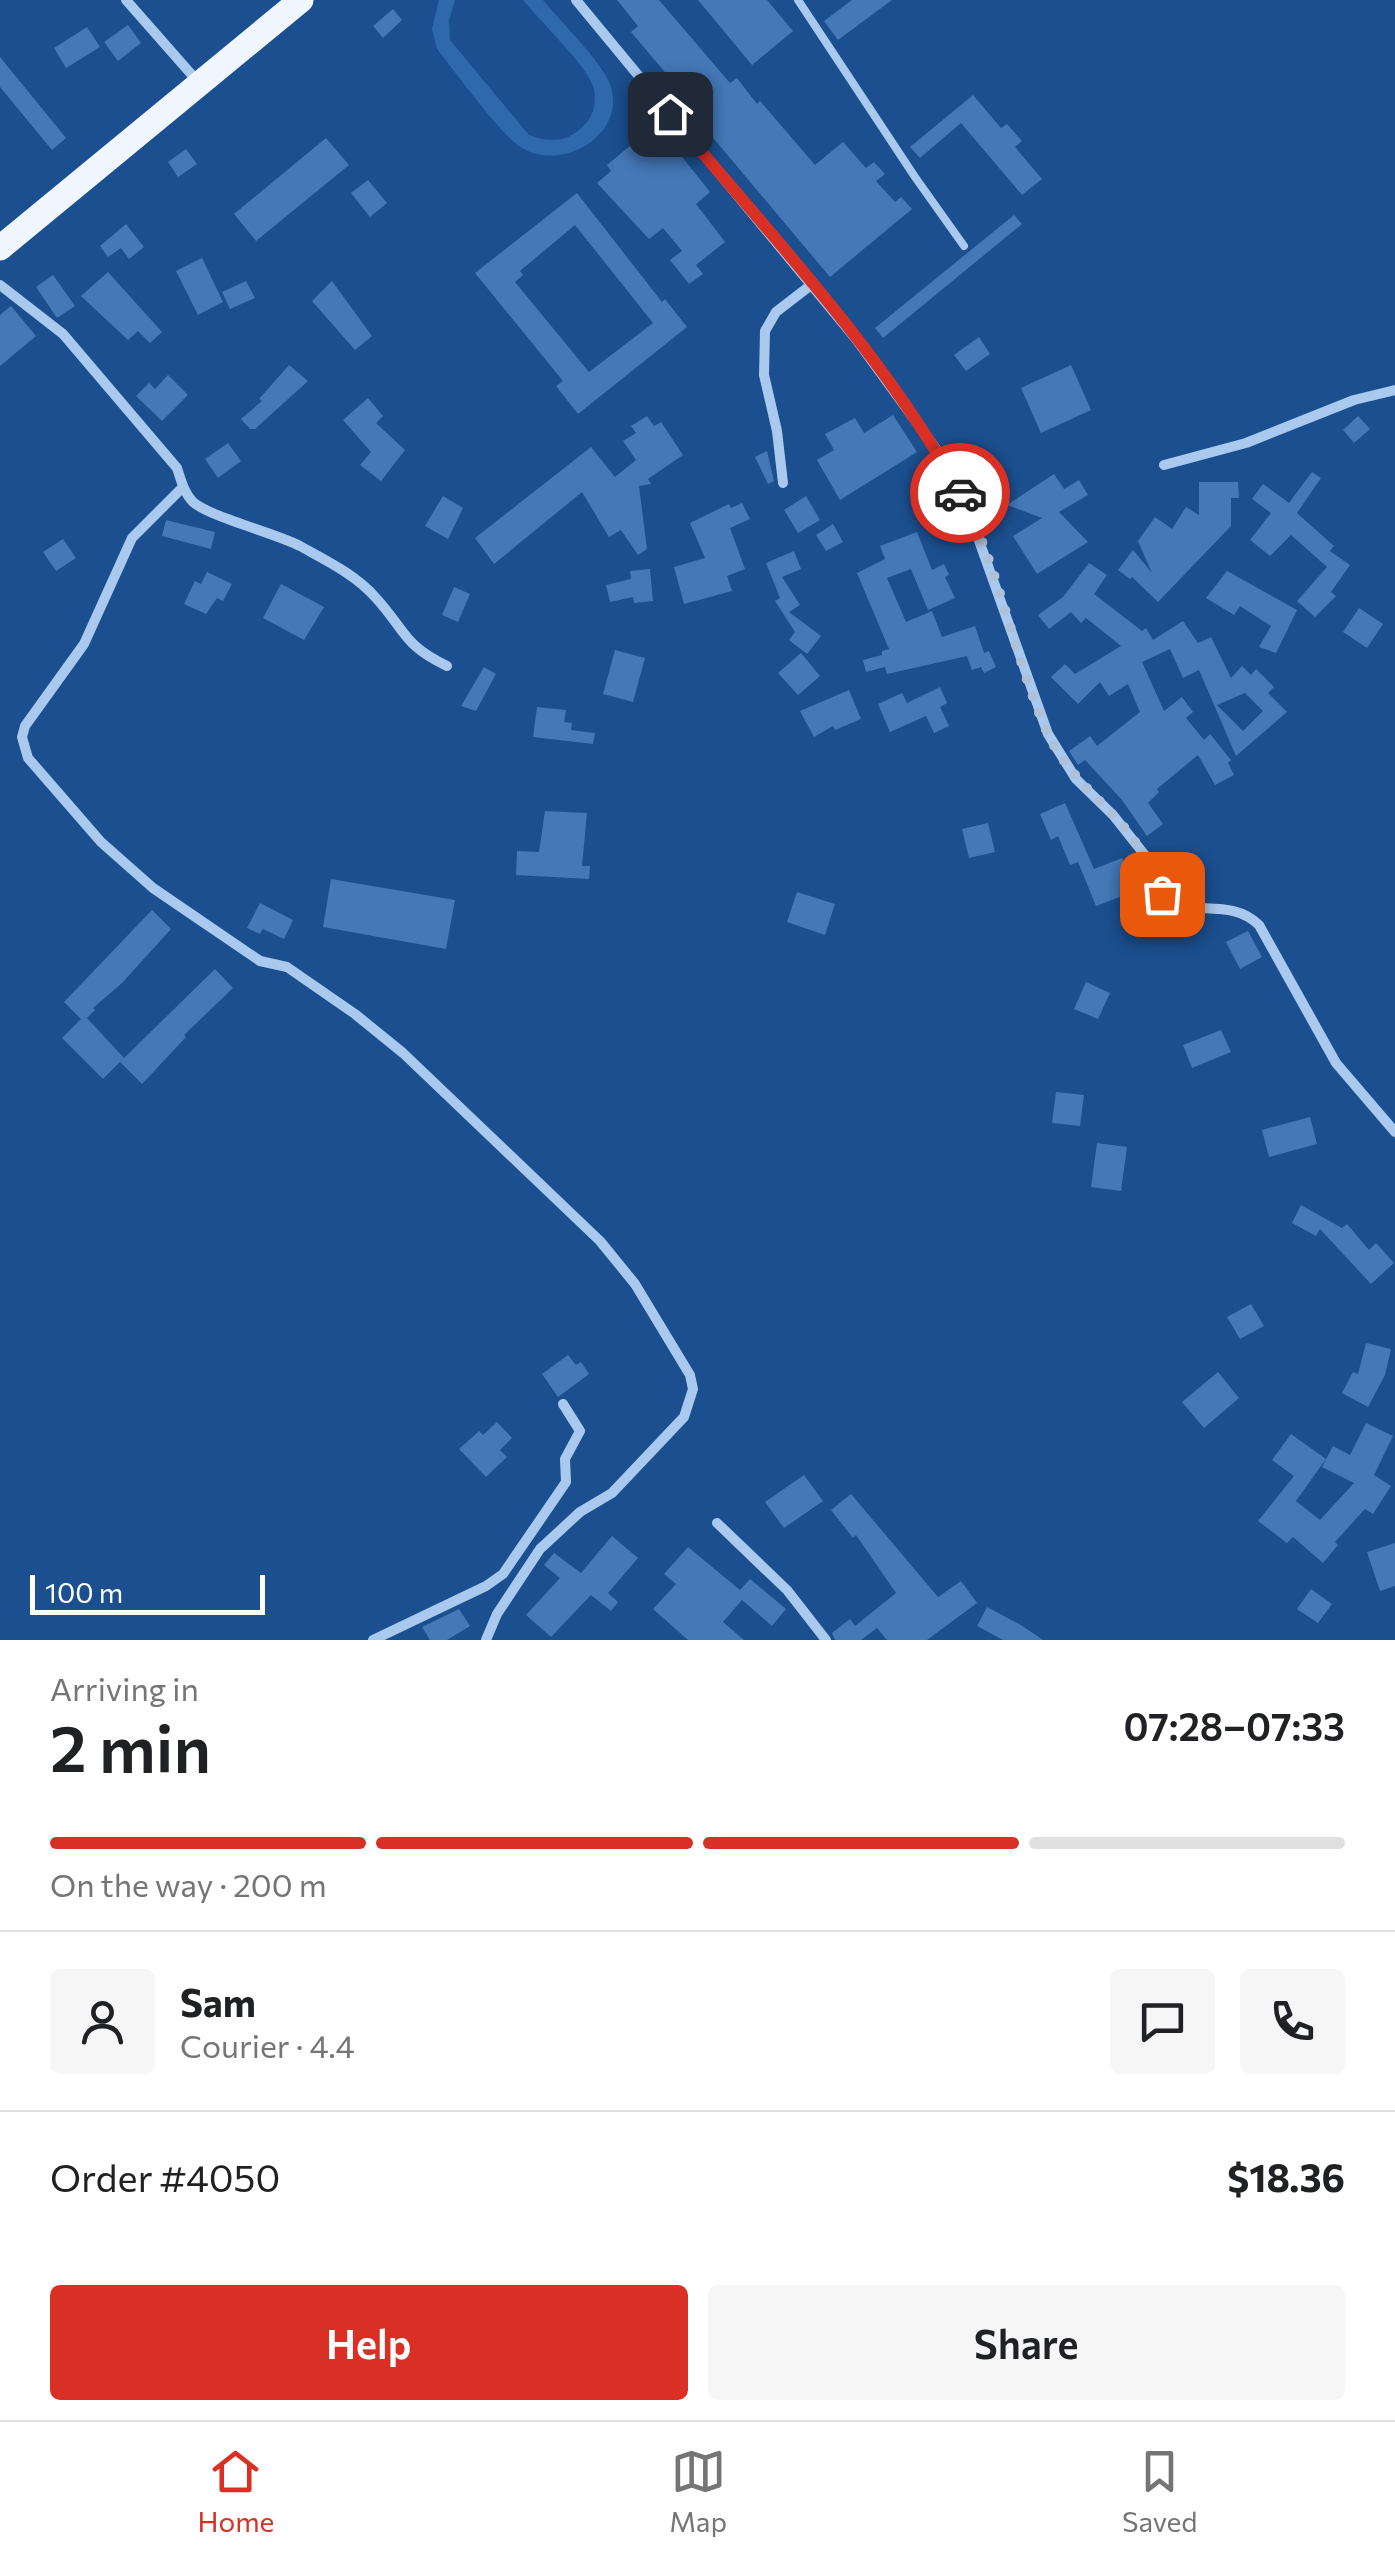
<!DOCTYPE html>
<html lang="en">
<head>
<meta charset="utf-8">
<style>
  :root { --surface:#fff; --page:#f6f6f6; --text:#202124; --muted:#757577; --line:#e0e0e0; --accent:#d93025 }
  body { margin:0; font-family:Commissioner,sans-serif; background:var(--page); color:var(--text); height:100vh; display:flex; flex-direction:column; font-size:38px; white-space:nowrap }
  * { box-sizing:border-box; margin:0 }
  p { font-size:32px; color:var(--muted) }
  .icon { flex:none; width:55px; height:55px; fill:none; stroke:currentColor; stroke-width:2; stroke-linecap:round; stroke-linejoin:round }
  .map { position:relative; height:1640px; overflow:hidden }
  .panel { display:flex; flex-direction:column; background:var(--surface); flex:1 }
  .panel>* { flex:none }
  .scale { position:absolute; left:30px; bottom:25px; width:235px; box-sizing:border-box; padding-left:10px; border:5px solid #fff; border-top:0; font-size:28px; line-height:35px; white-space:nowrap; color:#fff; -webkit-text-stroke:8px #1b4f8f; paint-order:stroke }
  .pin { position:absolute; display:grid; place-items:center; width:85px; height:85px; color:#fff; margin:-42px; border-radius:20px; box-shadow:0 5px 15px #0006 }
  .courier { position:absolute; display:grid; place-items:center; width:100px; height:100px; margin:-50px; border:8px solid #d93025; border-radius:50%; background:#fff; color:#222; box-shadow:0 2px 12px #0007 }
  .head em { font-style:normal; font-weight:600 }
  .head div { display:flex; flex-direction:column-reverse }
  .head { display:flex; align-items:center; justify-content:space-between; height:170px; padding:0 50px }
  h1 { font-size:65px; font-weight:600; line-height:75px }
  .bar { display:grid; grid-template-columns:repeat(4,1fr); gap:15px 10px; align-content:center; height:120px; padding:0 50px }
  .bar i { height:12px; border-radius:8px; background:var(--line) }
  .bar .on { background:var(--accent) }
  .bar p { grid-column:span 4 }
  .line { display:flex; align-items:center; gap:25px; padding:0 50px; border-top:2px solid var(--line) }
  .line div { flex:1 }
  .round { display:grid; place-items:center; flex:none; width:105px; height:105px; border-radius:10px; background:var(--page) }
  .cta { display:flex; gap:20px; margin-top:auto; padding:20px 50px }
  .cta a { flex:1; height:115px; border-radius:10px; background:var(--accent); color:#fff; font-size:40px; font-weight:600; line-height:115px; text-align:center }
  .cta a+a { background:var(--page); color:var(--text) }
  .dock { display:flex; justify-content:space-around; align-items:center; height:140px; border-top:2px solid var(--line); background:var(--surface); font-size:28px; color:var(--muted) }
  .dock a { display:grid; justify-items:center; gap:5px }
  .dock .on { color:var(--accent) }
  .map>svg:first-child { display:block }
</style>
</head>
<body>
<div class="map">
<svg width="1395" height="1640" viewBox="0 0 1395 1640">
  <rect width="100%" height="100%" fill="#1b4f8f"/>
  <!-- green -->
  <path fill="#2e69ad" d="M439 0H455L449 20 450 40 529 135C549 142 564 143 580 129 593 119 598 102 593 86 586 65 539 20 523 0H543C560 21 595 55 607 78 634 129 565 174 522 148 502 137 454 70 437 49L432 29Z"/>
  <!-- building -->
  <g fill="#4478b7" fill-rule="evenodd">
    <path d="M617 0H659L730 83 737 78 757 104 760 101 815 165 843 142 866 168 874 162 885 174 876 181 895 202 901 197 912 209 830 277 714 139 693 111 696 109 631 32 638 26Z"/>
    <path d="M698 0H767L793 31 752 65Z"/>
    <path d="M852 0H892L838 40 824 21Z"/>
    <path d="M393 9 402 20 383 38 373 26Z"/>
    <path d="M128 25 141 43 118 61 104 42Z"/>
    <path d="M87 27 100 47 66 68 54 48Z"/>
    <path d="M0 57 66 138 52 150 0 87Z"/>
    <path d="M973 95 1001 128 1007 124 1022 141 1015 147 1042 179 1022 195 961 123 920 158 910 147Z"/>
    <path d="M660 129 710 192 696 204 725 242 696 265 703 274 689 284 670 260 682 251 663 228 649 239 597 183 611 171 607 165 643 135 647 140Z"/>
    <path d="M326 138 349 165 256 241 234 214Z"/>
    <path d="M186 149 197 164 178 177 168 162Z"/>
    <path d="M368 180 387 203 370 217 351 193Z"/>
    <path d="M577 193 662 302 665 299 687 327 578 414 556 386 563 381 475 273ZM575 225 653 323 589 372 515 282 523 275 520 271Z"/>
    <path d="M1014 215 1022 224 883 338 875 328Z"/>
    <path d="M126 224 144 247 129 259 121 248 108 257 100 246Z"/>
    <path d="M202 258 223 302 198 315 176 271Z"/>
    <path d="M108 272 162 332 150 343 138 331 128 340 81 296Z"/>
    <path d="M53 275 75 306 57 318 36 287Z"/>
    <path d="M246 281 255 298 230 309 222 292Z"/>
    <path d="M332 281 372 336 355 350 312 301Z"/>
    <path d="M11 306 36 336 0 366V315Z"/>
    <path d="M979 337 990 354 966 371 954 355Z"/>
    <path d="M289 365 308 381 255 429H250L241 419 262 401 259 399Z"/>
    <path d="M1071 365 1091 410 1041 433 1021 388Z"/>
    <path d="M168 375 188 395 162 421 136 396 149 383 155 389Z"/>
    <path d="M368 398 383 416 376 423 405 450 381 481 360 465 371 452 343 420Z"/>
    <path d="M893 415 917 452 840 500 817 460 834 450 825 434 855 418 864 433Z"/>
    <path d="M647 416 654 426 661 422 683 455 648 479 651 484 639 486 647 549 638 555 621 530 609 537 582 492 494 564 475 538 591 447 615 477 636 460 623 441 636 433 631 426Z"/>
    <path d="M1358 416 1370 429 1354 443 1343 430Z"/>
    <path d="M228 443 241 461 218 478 205 459Z"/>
    <path d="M767 451 774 481 768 484 755 457Z"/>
    <path d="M1312 472 1321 478 1297 513 1334 546 1330 551 1350 565 1331 592 1336 596 1315 617 1297 601 1327 567 1291 535 1270 556 1250 540 1271 513 1252 499 1263 484 1289 503Z"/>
    <path d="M1054 474 1064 489 1079 480 1088 495 1059 512 1088 542 1037 574 1013 536 1042 518 1007 505Z"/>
    <path d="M1199 482H1238L1239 498H1231V526L1158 602 1132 577 1130 579 1118 570 1133 550 1152 573 1138 541 1155 517 1172 529 1186 507 1199 515Z"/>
    <path d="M443 496 463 508 448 539 425 526Z"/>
    <path d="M806 496 820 520 798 533 784 510Z"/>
    <path d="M742 503 750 519 730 528 745 569 727 576 732 591 684 604 674 567 705 558 690 523 729 504 731 508Z"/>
    <path d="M166 520 215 532 211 549 162 536Z"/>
    <path d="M833 524 843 542 826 551 816 535Z"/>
    <path d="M917 532 932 570 944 564 949 575 945 577 955 598 928 610 911 569 887 578 906 622 932 611 942 637 975 626 984 653 989 651 996 667 984 673 981 667 972 670 967 656 887 674 885 667 866 672 863 660 882 655V651L889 649 857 573 885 559 880 546Z"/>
    <path d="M63 539 76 558 56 571 43 552Z"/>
    <path d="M794 551 801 569 782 577 800 605 789 612 821 636 807 654 789 640 795 632 775 601 780 598 766 563Z"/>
    <path d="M1089 563 1107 575 1094 594 1142 631 1146 628 1153 640 1183 621 1198 643 1211 637 1231 678 1242 666 1251 675 1256 669 1274 687 1268 693 1287 712 1236 756 1199 670 1183 678 1170 649 1142 662 1164 711 1182 697 1193 712 1186 718 1204 740 1210 734 1231 760 1228 763 1234 775 1215 785 1198 755 1157 789 1159 792 1148 803 1163 824 1147 836 1122 800 1085 760 1078 765 1069 751 1090 736 1097 746 1140 712 1128 684 1109 696 1100 682 1078 704 1051 677 1065 664 1075 674 1121 646 1086 618 1081 623 1071 612 1049 629 1038 615 1063 597ZM1245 693 1263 711 1243 731 1217 705Z"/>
    <path d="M650 569 653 601 634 603 633 597 610 602 606 585 631 579 630 571Z"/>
    <path d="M1227 571 1297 610 1276 653 1259 647 1271 626 1240 606 1234 615 1206 598Z"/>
    <path d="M207 572 232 584 223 601 217 598 206 614 184 604 195 581 201 584Z"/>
    <path d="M281 584 324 607 304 640 263 618Z"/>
    <path d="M454 587 470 594 458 622 442 615Z"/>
    <path d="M1359 608 1383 624 1367 648 1343 632Z"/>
    <path d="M615 650 645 658 633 702 603 694Z"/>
    <path d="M801 653 820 676 798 695 778 673Z"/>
    <path d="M484 667 496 674 476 711 461 706Z"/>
    <path d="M940 687 947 703 940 707 949 726 934 733 926 716 890 732 878 704 902 693 907 703Z"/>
    <path d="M849 690 861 719 835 730 833 726 814 737 800 711Z"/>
    <path d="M537 707 566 710 564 722 572 723 571 730 595 733 593 744 533 737Z"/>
    <path d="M1065 803 1094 869 1122 858 1135 891 1096 906 1078 862 1070 865 1058 836 1051 840 1040 814Z"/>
    <path d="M545 811 587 813 582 866H590L589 879 516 875 517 851 539 852Z"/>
    <path d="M988 823 995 852 969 858 962 829Z"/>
    <path d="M331 879 455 900 446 949 323 927Z"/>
    <path d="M797 892 835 904 825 935 787 922Z"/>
    <path d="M260 903 293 920 284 939 263 929 260 934 247 928Z"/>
    <path d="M152 910 171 929 122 983 93 1008 95 1010 87 1018 124 1058 103 1079 62 1038 81 1019 64 1002Z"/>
    <path d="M1248 931 1262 957 1240 969 1226 942Z"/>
    <path d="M215 969 233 988 184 1035 186 1037 142 1084 120 1062Z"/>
    <path d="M1086 982 1110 993 1098 1019 1074 1009Z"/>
    <path d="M1221 1030 1231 1052 1192 1068 1183 1045Z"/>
    <path d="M1056 1092 1084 1095 1080 1126 1052 1123Z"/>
    <path d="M1310 1117 1317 1144 1269 1157 1262 1130Z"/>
    <path d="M1097 1143 1127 1147 1121 1191 1091 1187Z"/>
    <path d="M1301 1205 1342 1228 1347 1224 1369 1250 1376 1243 1394 1263 1371 1284 1320 1229 1316 1236 1292 1223Z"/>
    <path d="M1251 1304 1264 1326 1240 1339 1227 1317Z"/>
    <path d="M1366 1343 1391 1349 1385 1375 1368 1407 1342 1393 1353 1372 1358 1374Z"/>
    <path d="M568 1355 576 1365 581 1362 589 1374 558 1397 542 1374Z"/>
    <path d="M1218 1372 1239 1398 1204 1428 1182 1402Z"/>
    <path d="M497 1422 512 1438 500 1450 507 1457 486 1477 459 1449 479 1431 483 1435Z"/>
    <path d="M1366 1423 1393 1436 1374 1475 1391 1486 1373 1514 1365 1509 1335 1542 1338 1545 1323 1563 1293 1537 1287 1543 1258 1521 1294 1476 1272 1460 1291 1434 1326 1459 1296 1501 1320 1520 1354 1483 1322 1467 1333 1446 1350 1455Z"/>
    <path d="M804 1475 823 1501 784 1528 765 1502Z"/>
    <path d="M851 1494 938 1597 961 1581 977 1603 927 1640H887L877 1628 861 1640H835L832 1633 850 1619 855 1626 896 1593 856 1535 853 1538 831 1510Z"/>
    <path d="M612 1536 638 1558 608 1593 618 1602 611 1611 591 1595 551 1637 526 1615 560 1578 544 1565 554 1553 581 1573Z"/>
    <path d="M1395 1543V1586L1380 1591 1367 1552Z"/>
    <path d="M688 1547 740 1590 750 1579 786 1609 772 1626 742 1600 723 1622 744 1640H688L653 1609 676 1584 664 1574Z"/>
    <path d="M1311 1589 1332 1604 1318 1623 1297 1609Z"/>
    <path d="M987 1607 1021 1625 1043 1640H1003L977 1626Z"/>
    <path d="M459 1609 470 1626 447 1640H430L422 1627Z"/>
  </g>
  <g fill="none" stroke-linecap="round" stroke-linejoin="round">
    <!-- service -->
    <path stroke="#a9c9ee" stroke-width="8" d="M798 0 915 177 964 246"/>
    <!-- minor -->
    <g stroke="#a9c9ee" stroke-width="10">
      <path d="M126 0 199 83"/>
      <path d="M576 0 856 339 936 449 967 507 1048 734 1076 779 1113 815 1144 854 1167 902C1199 915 1232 899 1259 925L1336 1063 1395 1132"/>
      <path d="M0 285 63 334 177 468C181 480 184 493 193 502 210 517 275 533 300 546 327 561 356 575 376 598 406 631 403 645 447 666"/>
      <path d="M1164 465 1246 443 1354 400 1395 390"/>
      <path d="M783 483 777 431 764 375 765 331 776 312 811 285"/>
      <path d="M183 487 132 538 84 644 25 726 22 737 28 758 101 842 153 888 260 961 287 967 355 1014 403 1053 600 1241 635 1284 690 1375 693 1389 684 1417 612 1493 580 1512 540 1549 497 1614 486 1640"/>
      <path d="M717 1523 787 1590 826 1640"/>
      <path d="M373 1640 486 1586 503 1574 566 1482 565 1459 580 1431 563 1404"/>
    </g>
    <!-- primary -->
    <path stroke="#f0f6ff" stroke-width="25" d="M0 248 301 0"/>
  </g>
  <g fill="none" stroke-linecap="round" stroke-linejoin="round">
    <!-- done -->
    <path stroke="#afc1d8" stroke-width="10" stroke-dasharray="0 18" d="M960 493C1000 568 1013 655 1047 732 1066 774 1101 799 1129 833 1143 852 1152 872 1162 894"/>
    <!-- route -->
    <path stroke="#d93025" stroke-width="12" d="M670 114C770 235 885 355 960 493"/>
  </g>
</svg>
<div class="scale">100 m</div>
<div class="pin" style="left:1162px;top:894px;background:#ea580c"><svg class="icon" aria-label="bag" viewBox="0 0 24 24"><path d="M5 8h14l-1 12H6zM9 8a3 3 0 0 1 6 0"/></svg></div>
<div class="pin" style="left:670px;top:114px;background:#1f2937"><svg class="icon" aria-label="home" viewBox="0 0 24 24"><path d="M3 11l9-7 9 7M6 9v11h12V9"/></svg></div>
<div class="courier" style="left:960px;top:493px"><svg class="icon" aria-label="car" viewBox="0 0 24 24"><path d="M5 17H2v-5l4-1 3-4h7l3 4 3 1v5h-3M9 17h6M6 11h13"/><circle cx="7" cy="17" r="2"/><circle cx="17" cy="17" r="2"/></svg></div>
</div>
<section class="panel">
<div class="head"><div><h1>2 min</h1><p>Arriving in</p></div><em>07:28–07:33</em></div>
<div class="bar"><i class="on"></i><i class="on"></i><i class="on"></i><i></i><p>On the way · 200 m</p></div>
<div class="line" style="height:180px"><a class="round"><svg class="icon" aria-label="person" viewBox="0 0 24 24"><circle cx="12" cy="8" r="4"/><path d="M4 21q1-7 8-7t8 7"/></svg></a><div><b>Sam</b><p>Courier · 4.4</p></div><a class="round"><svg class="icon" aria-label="chat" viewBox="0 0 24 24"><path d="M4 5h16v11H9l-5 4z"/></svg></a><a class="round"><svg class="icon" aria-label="phone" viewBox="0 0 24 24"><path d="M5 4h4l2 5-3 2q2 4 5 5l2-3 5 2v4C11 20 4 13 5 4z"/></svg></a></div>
<div class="line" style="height:130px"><div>Order #4050</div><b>$18.36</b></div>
<div class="cta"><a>Help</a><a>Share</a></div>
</section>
<nav class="dock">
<a class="on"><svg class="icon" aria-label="home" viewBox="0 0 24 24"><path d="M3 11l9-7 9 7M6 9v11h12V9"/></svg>Home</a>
<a><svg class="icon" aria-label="map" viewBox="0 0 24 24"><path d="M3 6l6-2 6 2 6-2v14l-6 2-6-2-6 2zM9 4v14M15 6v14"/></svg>Map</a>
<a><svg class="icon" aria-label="saved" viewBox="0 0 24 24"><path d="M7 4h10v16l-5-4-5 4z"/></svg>Saved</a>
</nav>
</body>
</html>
